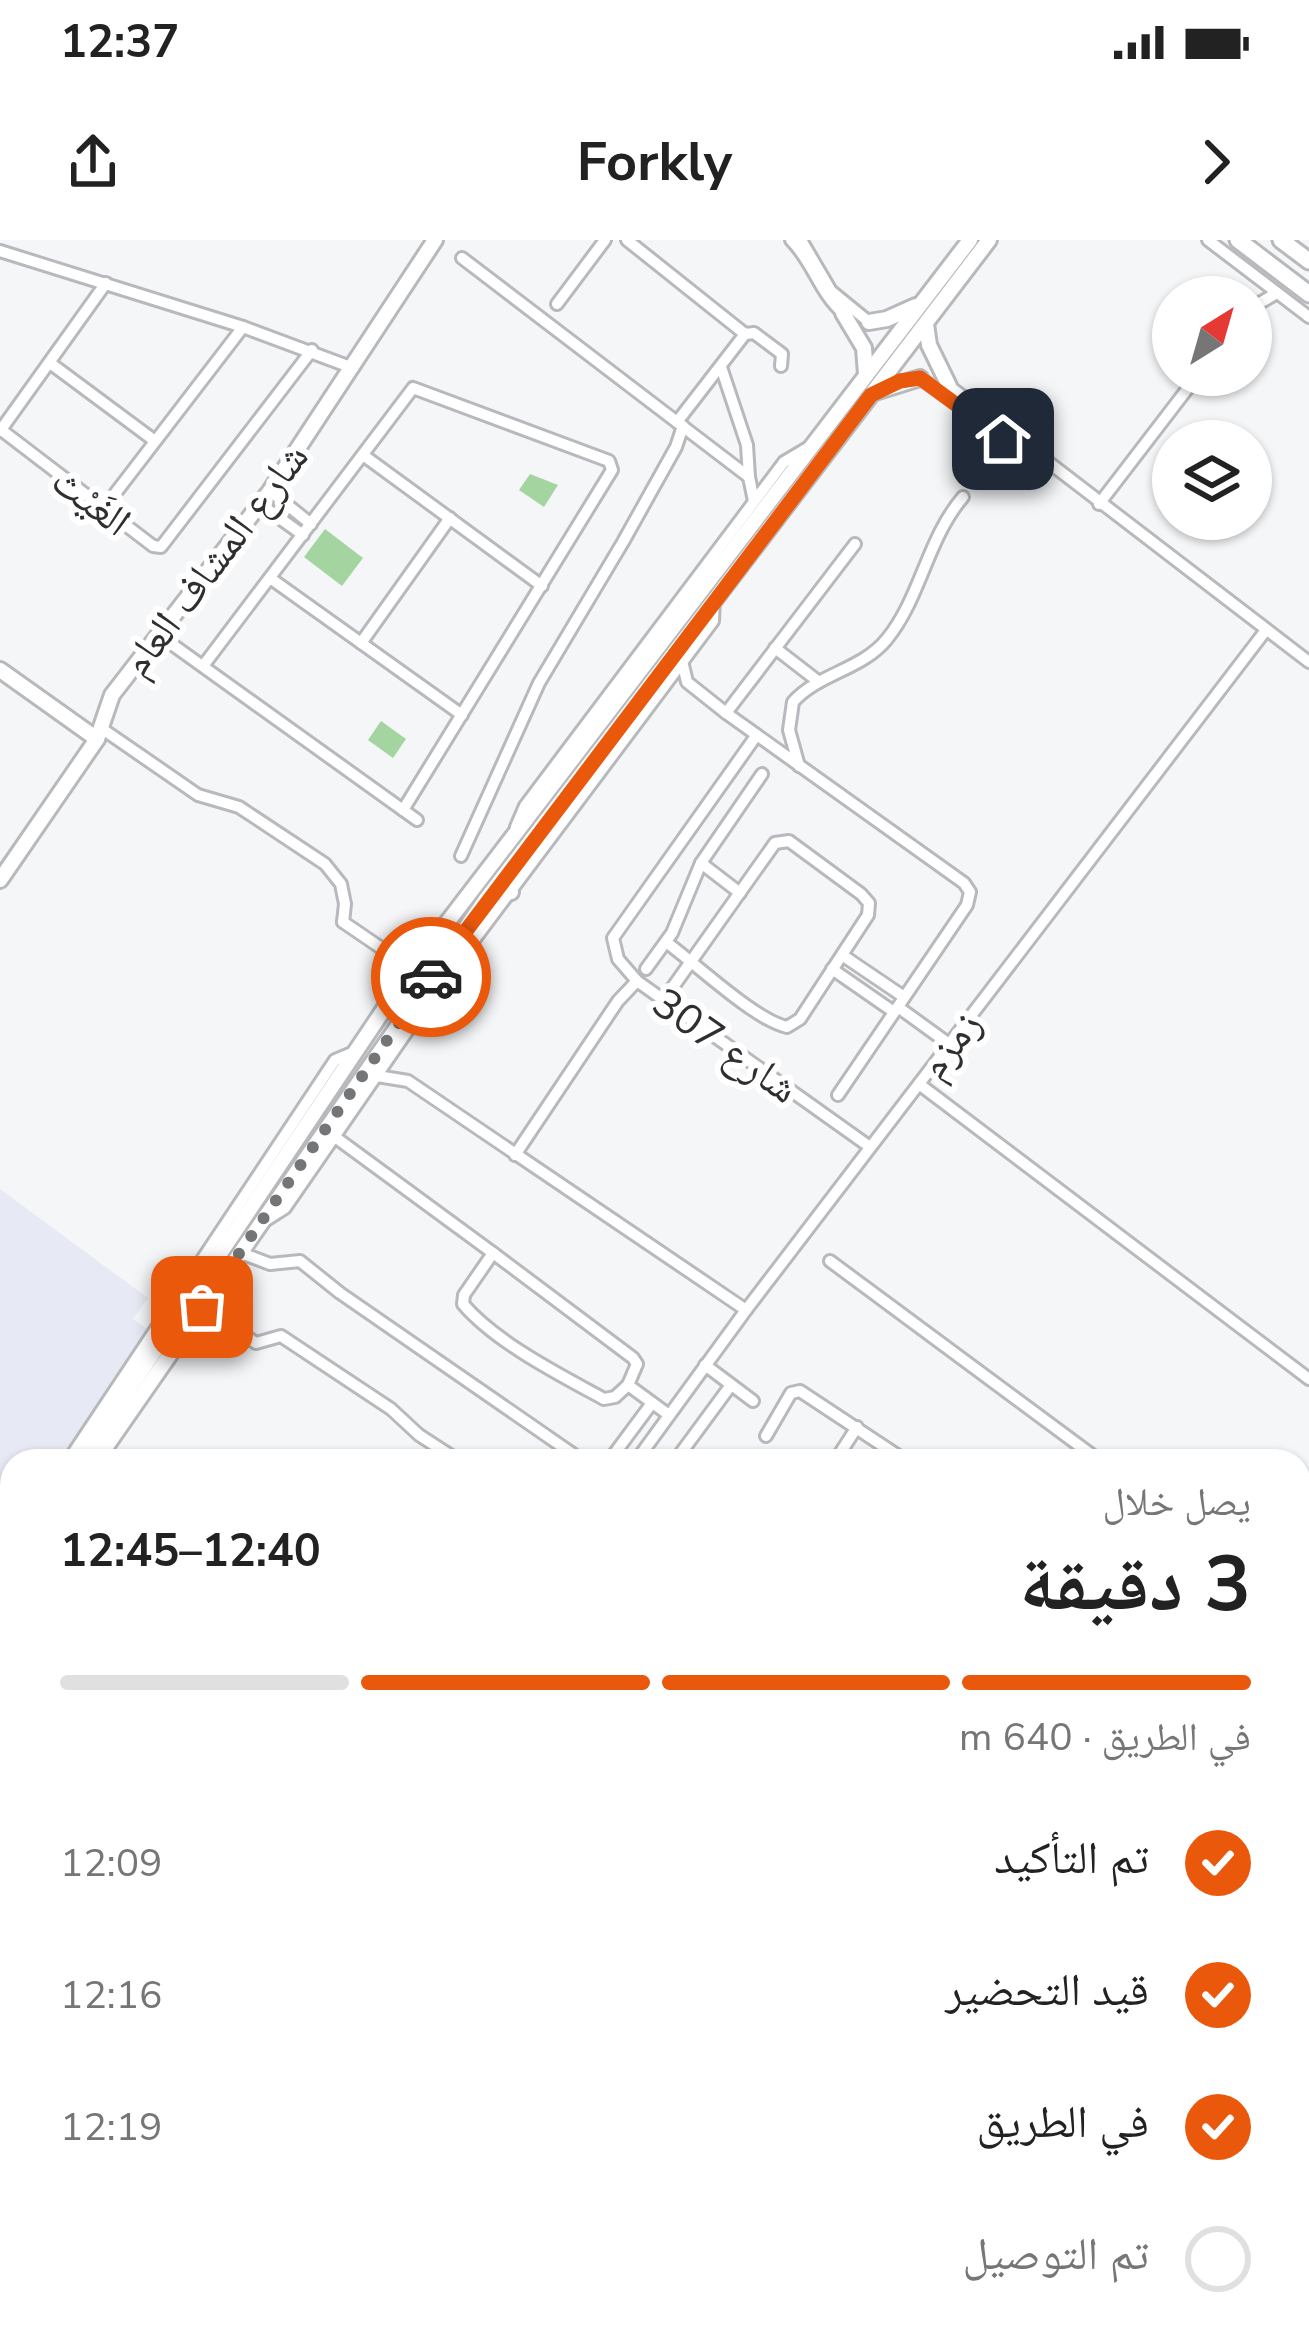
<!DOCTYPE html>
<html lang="ar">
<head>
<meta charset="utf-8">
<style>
  :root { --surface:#fff; --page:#f2f2f2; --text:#222; --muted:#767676; --line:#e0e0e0; --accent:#ea580c }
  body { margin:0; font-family:"Nunito Sans","Noto Naskh Arabic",sans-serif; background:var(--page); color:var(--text); direction:rtl; height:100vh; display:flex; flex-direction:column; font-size:45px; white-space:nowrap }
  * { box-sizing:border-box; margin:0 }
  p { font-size:39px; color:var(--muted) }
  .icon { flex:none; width:66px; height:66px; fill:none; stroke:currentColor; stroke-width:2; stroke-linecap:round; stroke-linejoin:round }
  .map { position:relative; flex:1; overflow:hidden; direction:ltr }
  .sheet { position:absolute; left:0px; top:1209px; width:1311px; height:903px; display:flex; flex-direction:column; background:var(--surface); border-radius:36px 36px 0 0; box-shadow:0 3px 9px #0004; direction:rtl }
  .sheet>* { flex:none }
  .needle { width:78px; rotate:37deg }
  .fabs { position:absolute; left:1152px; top:36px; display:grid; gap:24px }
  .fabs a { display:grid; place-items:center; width:120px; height:120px; border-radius:50%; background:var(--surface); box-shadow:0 3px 9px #0004; font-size:60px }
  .pin { position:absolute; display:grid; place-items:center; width:102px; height:102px; color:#fff; margin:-51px; border-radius:24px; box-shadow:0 6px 18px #0006 }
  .courier { position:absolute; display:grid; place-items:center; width:120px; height:120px; margin:-60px; border:9px solid #ea580c; border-radius:50%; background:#fff; color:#222; box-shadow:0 3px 15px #0007 }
  .summary em { font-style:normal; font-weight:700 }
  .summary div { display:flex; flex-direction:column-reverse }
  .summary { display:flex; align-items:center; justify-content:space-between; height:204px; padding:0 60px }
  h1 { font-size:78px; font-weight:700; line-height:90px }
  .bar { display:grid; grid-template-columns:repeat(4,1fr); gap:18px 12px; align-content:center; height:144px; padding:0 60px }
  .bar i { height:15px; border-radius:9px; background:var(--line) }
  .bar .selected { background:var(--accent) }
  .bar p { grid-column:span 4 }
  ol { padding:0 60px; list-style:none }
  li { display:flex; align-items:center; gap:36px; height:132px }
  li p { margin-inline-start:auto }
  li .icon { padding:12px; border-radius:50%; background:var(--accent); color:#fff; stroke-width:4 }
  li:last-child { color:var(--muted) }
  li i { width:66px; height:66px; border:6px solid var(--line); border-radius:50% }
  .status { display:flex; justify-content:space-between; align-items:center; height:84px; padding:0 60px; background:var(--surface); direction:ltr }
  .status svg { height:33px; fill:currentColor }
  header { display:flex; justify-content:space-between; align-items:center; height:156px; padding:0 60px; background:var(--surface); font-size:54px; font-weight:700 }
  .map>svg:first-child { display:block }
</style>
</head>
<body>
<div class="status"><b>12:37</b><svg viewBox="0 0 49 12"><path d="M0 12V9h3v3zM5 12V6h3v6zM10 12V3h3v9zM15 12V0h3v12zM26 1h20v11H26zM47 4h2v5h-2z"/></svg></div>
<header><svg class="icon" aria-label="forward" viewBox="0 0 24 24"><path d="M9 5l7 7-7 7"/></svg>Forkly<svg class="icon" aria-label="share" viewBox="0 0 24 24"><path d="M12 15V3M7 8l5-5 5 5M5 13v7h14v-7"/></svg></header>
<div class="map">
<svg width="1309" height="2111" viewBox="0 0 1309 2111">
  <rect width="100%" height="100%" fill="#f5f6f8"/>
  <!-- built -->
  <g fill="#e7eaf4">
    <path d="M0 949 148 1058 133 1079 150 1091 63 1221H12V1297L5 1308 0 1305Z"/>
    <path d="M543 2100H652L644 2111H534Z"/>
  </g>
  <!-- green -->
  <g fill="#a4d5a1">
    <path d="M530 234 558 245 544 267 519 250Z"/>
    <path d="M325 289 363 318 342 346 304 317Z"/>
    <path d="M381 481 406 499 393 518 368 500Z"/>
  </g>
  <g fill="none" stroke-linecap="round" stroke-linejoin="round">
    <!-- minor casing -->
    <g stroke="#b8b9bc" stroke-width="16">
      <g id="minor">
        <path d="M627 0 745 94 754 93 782 114 781 126"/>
        <path d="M791 0C813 22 819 52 843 73"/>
        <path d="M801 0 831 51 869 82"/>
        <path d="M1208 0 1309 77"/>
        <path d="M0 11 243 87 353 128"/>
        <path d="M462 18 749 237 754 261"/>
        <path d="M557 64 605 0"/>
        <path d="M1251 68 1277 53"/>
        <path d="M50 123 155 201"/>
        <path d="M721 127 747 205 749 237"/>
        <path d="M920 138 1043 224"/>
        <path d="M949 146 1309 422"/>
        <path d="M677 182 745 94"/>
        <path d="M0 189 153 306 161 307 312 110"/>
        <path d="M0 191 106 43"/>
        <path d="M363 215 542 346"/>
        <path d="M270 251 311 284"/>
        <path d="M260 264 303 295"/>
        <path d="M1099 264 1198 135"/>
        <path d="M104 268 243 87"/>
        <path d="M270 338 462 475"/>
        <path d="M159 395 417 580"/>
        <path d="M361 403 450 278"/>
        <path d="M775 408 819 442"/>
        <path d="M682 421 687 442 726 473 964 643 970 652 967 665 838 855"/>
        <path d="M203 426 413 148 609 221 612 230 403 570"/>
        <path d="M726 473 855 304"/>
        <path d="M101 488 198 555 239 567 325 624 341 644 345 664 343 682"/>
        <path d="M799 526 789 490 793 462C819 433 862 430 887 399 921 357 927 299 963 257"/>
        <path d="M516 587 525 566 784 222 811 206"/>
        <path d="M461 616 539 443 623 302 676 207 683 186"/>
        <path d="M701 623 740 653"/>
        <path d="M343 682 412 729"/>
        <path d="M842 715 904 757"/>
        <path d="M646 729 672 693 701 623 762 534"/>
        <path d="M832 729 894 772"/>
        <path d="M637 741 618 719 613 698 756 496"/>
        <path d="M663 761 775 603 789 601 861 654 869 663 868 675 800 779 787 787C755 780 696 724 666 702"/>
        <path d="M898 767 949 804"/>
        <path d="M377 836 408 841 746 1070"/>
        <path d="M919 844 1309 1139"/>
        <path d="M335 897 493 1013 464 1055 463 1064C495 1102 560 1135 604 1159L615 1157 628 1145 669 1175"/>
        <path d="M515 915 618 761 637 741 870 907"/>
        <path d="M263 982 285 968 426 764 713 381 714 359"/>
        <path d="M241 1013 270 1024 300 1021 340 1053 583 1221"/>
        <path d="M493 1013 633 1118 637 1124 628 1145"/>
        <path d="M830 1021 1100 1221"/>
        <path d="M202 1067 256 1103 281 1096 391 1169 419 1195 459 1221"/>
        <path d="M705 1125 753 1161"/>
        <path d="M766 1196 791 1153 800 1151 906 1221"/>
        <path d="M68 1221 335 820 354 812"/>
        <path d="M609 1221 652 1163"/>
        <path d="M636 1221 746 1070 1266 390"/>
        <path d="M675 1221 731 1145"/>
        <path d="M835 1221 857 1187"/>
        <path d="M1299 1319 1309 1307"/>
        <path d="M1299 1541 1309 1542"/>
        <path d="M1299 1678 1309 1685"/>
        <path d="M1299 1826 1309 1834"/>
        <path d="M0 1839 12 1847"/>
        <path d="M0 1885 12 1893"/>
        <path d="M1299 1967 1309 1975"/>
        <path d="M0 2009 12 1993"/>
        <path d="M0 2048 12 2058"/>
        <path d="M1299 2073 1309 2065"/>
        <path d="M67 2100 82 2111"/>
        <path d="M899 2100 914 2111"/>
        <path d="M1105 2100 1119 2111"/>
        <path d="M1275 2100 1289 2111"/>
        <path d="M1289 2100 1304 2111"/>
        <path d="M159 2111 167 2100"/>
        <path d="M244 2111 252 2100"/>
        <path d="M493 2111 501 2100"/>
        <path d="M694 2111 702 2100"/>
        <path d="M849 2111 858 2100"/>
      </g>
    </g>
    <!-- tertiary casing -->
    <g stroke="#b8b9bc" stroke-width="20">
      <g id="tertiary">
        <path d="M843 73 864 108 866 134"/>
        <path d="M869 82 887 79 916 66"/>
        <path d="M926 84 929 105 949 146"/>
        <path d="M875 152 920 138"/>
        <path d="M0 430 97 499"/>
        <path d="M0 640 97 499 112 455 270 251 435 0"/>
        <path d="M486 659 511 652"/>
        <path d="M390 713 411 707 435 693"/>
        <path d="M385 718 391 760"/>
        <path d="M81 1221 407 735 970 0"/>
        <path d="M96 1221 486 659 989 0"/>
        <path d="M1299 1268 1309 1255"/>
        <path d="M1299 1295 1309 1283"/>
        <path d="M0 1335 12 1318"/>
        <path d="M0 1360 12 1342"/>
        <path d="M0 1547 12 1556"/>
        <path d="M660 2111 669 2100"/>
        <path d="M680 2111 688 2100"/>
      </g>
    </g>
    <!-- secondary casing -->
    <g stroke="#b8b9bc" stroke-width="21">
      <g id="secondary">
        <path d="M1238 0 1309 54"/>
        <path d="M1281 0 1309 21"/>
      </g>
    </g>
    <!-- minor -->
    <use href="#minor" stroke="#fff" stroke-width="10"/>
    <!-- tertiary -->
    <use href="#tertiary" stroke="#fff" stroke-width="14"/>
    <!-- secondary -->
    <use href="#secondary" stroke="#fff" stroke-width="15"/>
  </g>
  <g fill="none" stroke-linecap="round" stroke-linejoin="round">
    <!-- done -->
    <path stroke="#747576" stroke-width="12" stroke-dasharray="0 21.6" d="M202 1067 431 737"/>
    <!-- route -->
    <path stroke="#ea580c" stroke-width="15" d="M431 737 871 155 900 141 920 138 1003 199"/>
  </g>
  <g text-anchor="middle" stroke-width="12" stroke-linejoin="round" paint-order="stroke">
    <!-- street labels -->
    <g font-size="42" fill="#2f2f30" stroke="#fff">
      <text transform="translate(92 260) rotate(37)" y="15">الغَيْث</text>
      <text transform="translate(214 319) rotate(-53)" y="15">شارع المشاف العام</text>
      <text transform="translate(949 804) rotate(-53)" y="15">زمزم</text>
      <text transform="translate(726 805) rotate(35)" y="15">شارع 307</text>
    </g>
  </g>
</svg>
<div class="fabs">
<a><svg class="needle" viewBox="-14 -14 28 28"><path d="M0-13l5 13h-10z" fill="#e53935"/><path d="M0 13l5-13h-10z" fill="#767676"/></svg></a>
<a><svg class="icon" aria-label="layers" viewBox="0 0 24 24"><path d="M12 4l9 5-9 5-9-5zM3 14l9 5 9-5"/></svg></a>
</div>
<div class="pin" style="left:202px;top:1067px;background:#ea580c"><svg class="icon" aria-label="bag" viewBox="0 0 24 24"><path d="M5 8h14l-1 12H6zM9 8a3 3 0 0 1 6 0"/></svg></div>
<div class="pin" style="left:1003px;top:199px;background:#1f2937"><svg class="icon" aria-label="home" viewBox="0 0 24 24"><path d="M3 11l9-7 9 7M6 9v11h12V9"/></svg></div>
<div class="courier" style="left:431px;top:737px"><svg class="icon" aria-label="car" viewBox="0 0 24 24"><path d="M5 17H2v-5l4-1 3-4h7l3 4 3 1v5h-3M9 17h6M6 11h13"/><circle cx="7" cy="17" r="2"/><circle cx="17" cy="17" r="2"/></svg></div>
<section class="sheet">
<div class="summary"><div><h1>3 دقيقة</h1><p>يصل خلال</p></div><em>12:40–12:45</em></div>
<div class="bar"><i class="selected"></i><i class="selected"></i><i class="selected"></i><i></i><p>في الطريق · 640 m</p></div>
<ol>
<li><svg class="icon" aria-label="check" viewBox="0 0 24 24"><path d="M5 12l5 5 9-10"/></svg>تم التأكيد<p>12:09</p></li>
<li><svg class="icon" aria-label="check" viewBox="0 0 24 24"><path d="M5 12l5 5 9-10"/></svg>قيد التحضير<p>12:16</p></li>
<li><svg class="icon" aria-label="check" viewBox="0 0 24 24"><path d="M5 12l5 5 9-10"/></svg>في الطريق<p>12:19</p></li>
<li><i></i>تم التوصيل</li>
</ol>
</section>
</div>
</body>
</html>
